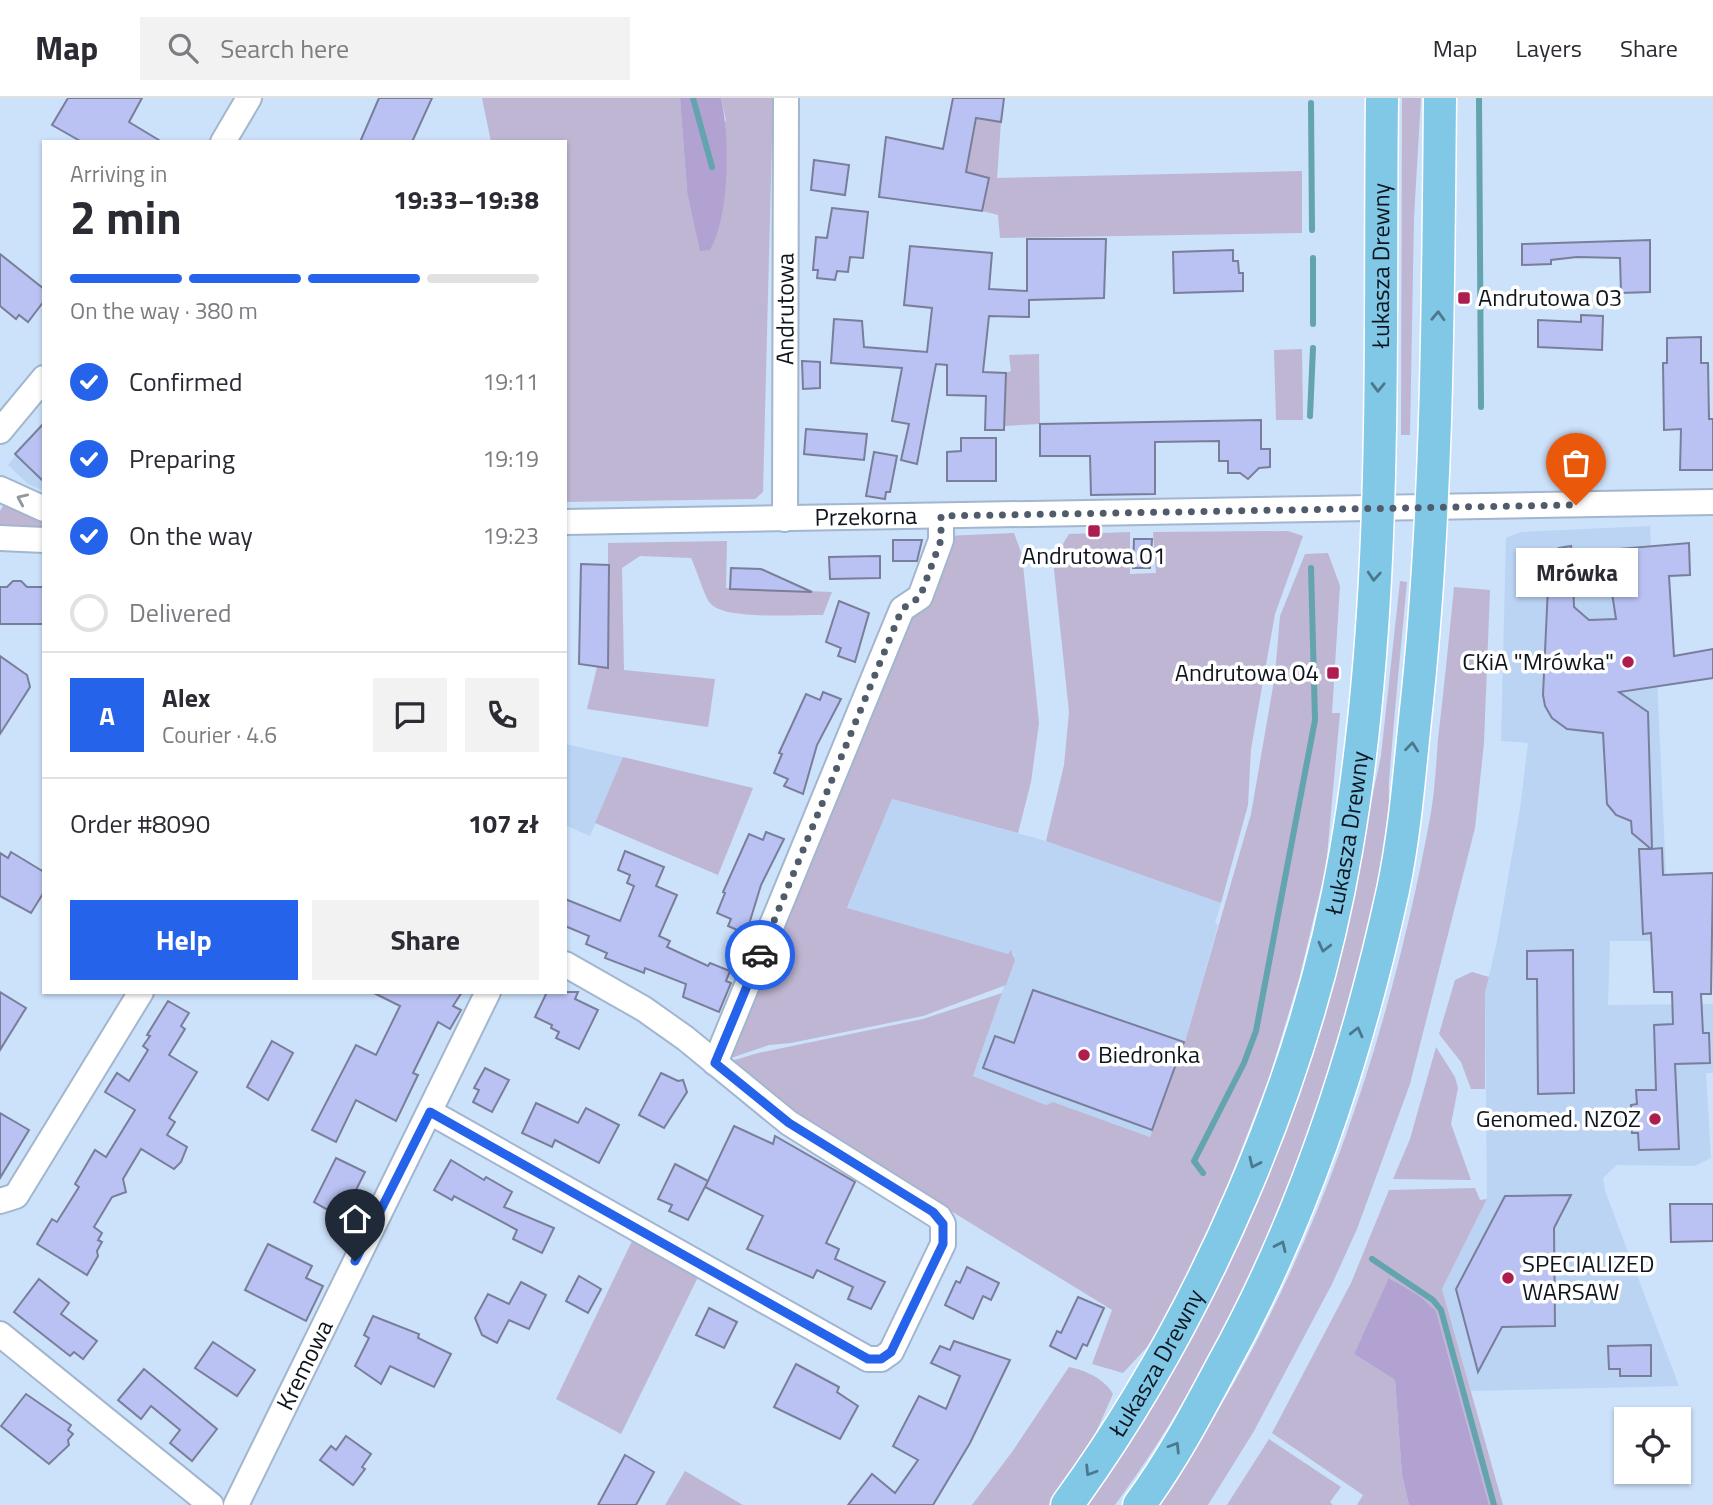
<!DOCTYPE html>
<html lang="en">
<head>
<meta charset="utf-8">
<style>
  :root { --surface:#fff; --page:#f2f2f3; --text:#2b2b33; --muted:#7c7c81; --line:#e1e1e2; --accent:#2563eb }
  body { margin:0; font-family:"Titillium Web",sans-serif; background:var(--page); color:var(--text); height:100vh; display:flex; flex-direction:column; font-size:26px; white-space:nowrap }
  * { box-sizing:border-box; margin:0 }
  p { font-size:23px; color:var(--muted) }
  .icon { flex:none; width:38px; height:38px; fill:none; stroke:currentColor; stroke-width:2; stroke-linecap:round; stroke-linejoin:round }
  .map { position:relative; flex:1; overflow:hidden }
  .sheet { position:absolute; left:42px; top:42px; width:525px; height:854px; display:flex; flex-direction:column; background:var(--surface); border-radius:0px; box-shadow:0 2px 5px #0004 }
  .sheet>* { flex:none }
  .tools { position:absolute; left:1614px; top:1309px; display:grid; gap:14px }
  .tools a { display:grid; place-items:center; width:77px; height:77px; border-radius:0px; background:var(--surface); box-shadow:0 2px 5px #0004; font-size:35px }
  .pin { position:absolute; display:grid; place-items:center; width:60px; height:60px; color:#fff; margin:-72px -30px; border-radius:50% 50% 50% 0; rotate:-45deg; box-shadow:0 0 7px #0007 }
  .pin .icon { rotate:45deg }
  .courier { position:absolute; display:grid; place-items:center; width:70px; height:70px; margin:-35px; border:5px solid #2563eb; border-radius:50%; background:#fff; color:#222; box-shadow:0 2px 9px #0007 }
  .bubble { position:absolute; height:49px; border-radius:0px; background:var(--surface); box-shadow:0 2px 5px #0004; font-size:23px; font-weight:700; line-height:49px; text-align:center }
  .overview em { font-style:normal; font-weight:700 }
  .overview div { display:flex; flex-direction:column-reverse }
  .overview { display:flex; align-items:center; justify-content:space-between; height:119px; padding:0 28px }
  h1 { font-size:46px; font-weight:700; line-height:52px }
  .bar { display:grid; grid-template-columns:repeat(4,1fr); gap:10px 7px; align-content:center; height:84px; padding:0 28px }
  .bar i { height:9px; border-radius:5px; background:var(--line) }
  .bar .on { background:var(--accent) }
  .bar p { grid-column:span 4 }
  .line { display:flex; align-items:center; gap:18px; padding:0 28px; border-top:2px solid var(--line) }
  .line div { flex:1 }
  .round { display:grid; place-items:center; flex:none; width:74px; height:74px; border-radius:0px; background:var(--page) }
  ol { padding:0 28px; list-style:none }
  li { display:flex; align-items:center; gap:21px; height:77px }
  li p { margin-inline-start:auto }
  li .icon { padding:7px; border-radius:50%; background:var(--accent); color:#fff; stroke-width:4 }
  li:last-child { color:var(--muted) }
  li i { width:38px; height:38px; border:4px solid var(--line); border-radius:50% }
  .button { display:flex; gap:14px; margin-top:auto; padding:14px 28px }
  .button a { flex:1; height:80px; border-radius:0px; background:var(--accent); color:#fff; font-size:28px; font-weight:700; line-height:80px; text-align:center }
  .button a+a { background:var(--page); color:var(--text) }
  header { display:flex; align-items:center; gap:42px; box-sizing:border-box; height:98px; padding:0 35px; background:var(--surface); border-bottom:2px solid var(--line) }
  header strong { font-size:33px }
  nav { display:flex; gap:38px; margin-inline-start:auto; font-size:24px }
  .search { width:490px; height:63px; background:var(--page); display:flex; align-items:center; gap:18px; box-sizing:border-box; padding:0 24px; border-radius:0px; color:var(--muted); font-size:26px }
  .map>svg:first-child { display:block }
</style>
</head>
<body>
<header>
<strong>Map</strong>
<div class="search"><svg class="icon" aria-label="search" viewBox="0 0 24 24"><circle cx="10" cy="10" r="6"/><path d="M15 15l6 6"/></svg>Search here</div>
<nav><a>Map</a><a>Layers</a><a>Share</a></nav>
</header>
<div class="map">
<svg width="1713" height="1407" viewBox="0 0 1713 1407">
  <rect width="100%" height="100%" fill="#cce1fa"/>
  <!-- built -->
  <g fill="#bbd4f4">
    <path d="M44 325V393L28 386 8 367Z"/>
    <path d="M1650 428 1669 843H1610L1608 907 1713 906V975H1706L1711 1060 1694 1068 1617 1067 1603 1080 1605 1093 1679 1288 1471 1293 1442 1191 1487 1101 1485 895 1497 843 1520 711 1528 645 1501 643 1506 440 1521 434Z"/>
    <path d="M565 646 623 659 590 738 565 727Z"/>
    <path d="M892 701 1046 743 1221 805 1215 825 1218 827 1215 838 1185 944 1150 1039 1053 1004 1046 1007 973 978 1015 857 1010 853 1008 856 847 811Z"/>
  </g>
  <!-- green -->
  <g fill="#bfb6d3">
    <path d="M482 0H680L687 93 726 22 721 0H773L763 394 755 401 565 404V44H491Z"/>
    <path d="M1402 0H1421L1414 119 1410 337H1401Z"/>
    <path d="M977 20 1001 24 997 80 1302 73V135L1000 140 998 117 982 113 989 80 966 74Z"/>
    <path d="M1302 251 1303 322H1276L1274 252Z"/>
    <path d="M1039 256 1040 326 1004 328 1006 275 1011 273 1009 257Z"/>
    <path d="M5 405 44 422V432L0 429V413Z"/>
    <path d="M1288 433 1303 438 1275 516 1251 651 1248 707 1221 805 1046 743 1064 667 1069 614 1053 462 1069 436 1130 434V476L1156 475 1153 434Z"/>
    <path d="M1014 435 1022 457 1039 625 1031 684 1018 735 892 701 847 810 1008 856 1011 852 1015 862 1006 887 923 918 791 945 769 947 731 960 907 526 946 438Z"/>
    <path d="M727 443 726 490 832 494 823 517C800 516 724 523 710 505 705 500 696 470 691 460L640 458 622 470 624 572 715 581 708 629 587 611 597 569 608 570V445Z"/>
    <path d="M1328 455 1340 488 1335 567H1331L1329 584H1334L1332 615H1340L1326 769 1299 881 1269 980 1224 1096 1162 1233 1123 1275 1092 1266 1112 1212 782 1009 728 964 758 955 923 921 1002 895 973 978 1046 1007 1053 1004 1150 1039 1185 944 1251 716 1275 577 1280 518 1305 456Z"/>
    <path d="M1400 483 1407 484C1401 550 1394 617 1389 684 1388 703 1391 723 1389 742 1383 796 1366 850 1351 902 1300 1081 1226 1256 1115 1407H1086L1172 1272 1232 1157 1282 1036 1352 793 1381 658Z"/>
    <path d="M1454 489 1490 492 1484 645 1475 730 1410 986 1357 1131 1332 1186 1254 1333 1208 1407H1156C1300 1208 1386 960 1430 720 1435 694 1436 667 1438 641 1444 590 1449 540 1454 489Z"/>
    <path d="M623 659 753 690 718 777 595 725Z"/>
    <path d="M1472 874 1489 879 1485 895V991H1471L1461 964 1439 936 1455 882Z"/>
    <path d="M1436 949 1455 979 1458 990 1451 1026 1471 1082 1393 1081 1410 1041Z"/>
    <path d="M1475 1090 1480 1102 1487 1101 1442 1191 1503 1407H1489L1436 1213 1390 1180 1354 1256 1395 1282 1402 1377 1409 1407H1357L1363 1397 1272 1335 1351 1185 1389 1092Z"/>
    <path d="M634 1139 699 1177 621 1336 556 1301Z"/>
    <path d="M1069 1269C1085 1272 1105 1281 1113 1296L1093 1341 1049 1407H972L1012 1354Z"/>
    <path d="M1269 1341 1341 1389 1330 1404 1333 1407H1227Z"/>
    <path d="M685 1373 743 1407H665Z"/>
  </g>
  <!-- forest -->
  <g fill="#b1a2d1">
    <path d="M680 0H721C730 39 730 117 710 152L700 153 687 93Z"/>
    <path d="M1389 1180 1419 1198 1436 1213 1489 1407H1409L1402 1377 1395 1282 1354 1256Z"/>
  </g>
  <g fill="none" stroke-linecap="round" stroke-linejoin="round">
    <!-- stream -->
    <g stroke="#63a4af" stroke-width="6">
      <path d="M693 0 712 69"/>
      <path d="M1479 0 1481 309"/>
      <path d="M1311 5 1312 132"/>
      <path d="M1313 226V160"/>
      <path d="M1310 318 1313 250"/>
      <path d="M1203 1075 1194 1063 1244 965 1256 933 1315 622 1311 470"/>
      <path d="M1372 1161 1433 1202 1441 1212 1494 1407"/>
    </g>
  </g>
  <!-- building -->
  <g fill="#b9c2f2" stroke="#797e9a" stroke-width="2" fill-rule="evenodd">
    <path d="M68 0H142L129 24 162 44H82L52 27Z"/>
    <path d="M379 0H432L412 44H360Z"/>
    <path d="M953 0H1004L1001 24 976 20 966 74 989 80 982 113 879 99 886 39 943 51Z"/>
    <path d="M814 62 849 67 845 97 811 92Z"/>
    <path d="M832 110 868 114 863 160 850 159 848 174 837 173 835 182 817 180 818 172H813L816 139 827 140Z"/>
    <path d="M1027 141H1106L1104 200 1029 202V219L989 218 983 274 1006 275 1004 332H985L986 298 947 297V267L936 266 917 366 901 362 909 326 892 323 902 270 831 265 834 221 862 223 864 249 927 254 932 210 904 207 910 148 992 155 989 191 1027 193Z"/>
    <path d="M1650 142V194L1621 195 1620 160 1577 159 1551 162V166L1522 167V146Z"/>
    <path d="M1233 152V163H1238L1239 175H1243V193L1174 195 1173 154Z"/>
    <path d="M0 156 44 191V203L28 224 19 217 16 221 0 208Z"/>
    <path d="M1581 217 1603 218 1602 252 1538 249V222L1581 224Z"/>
    <path d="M1701 239V265H1708L1709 321H1713V372H1680L1681 331 1664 332 1663 265H1667V240Z"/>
    <path d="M802 263 820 264V290L803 291Z"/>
    <path d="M1261 322V351H1270V369L1259 370 1248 381 1240 375H1228V363H1219V343L1155 344V396L1091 397 1090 358H1040V326Z"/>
    <path d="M44 325V384L15 356Z"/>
    <path d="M806 331 867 336 864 362 804 356Z"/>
    <path d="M961 340H996V383H947V354L961 353Z"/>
    <path d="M874 354 897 358 890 394H886L885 401 866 398Z"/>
    <path d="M1134 441H1152L1150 470H1133Z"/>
    <path d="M893 442H922L917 463H893Z"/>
    <path d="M1689 445 1690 477 1669 478 1674 558 1713 551V580L1619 594 1648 614 1652 751 1662 750 1663 777 1713 775 1711 896H1701L1703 935H1709L1710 965 1675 966 1679 1051 1639 1052 1638 1035H1632L1631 1007 1637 1006 1636 992H1656L1654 927 1673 926 1672 894H1654L1651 835 1643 836 1639 751H1651L1632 735 1631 723 1616 717 1607 706 1603 635 1567 631 1552 620 1545 608 1543 597 1549 467 1553 454 1559 450 1571 448 1572 455ZM1610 482 1616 521 1589 522 1574 509 1573 486Z"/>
    <path d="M880 458V480L830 481 829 459Z"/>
    <path d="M581 466 609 467 608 570 579 566Z"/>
    <path d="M731 470 761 471 812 494 730 491Z"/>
    <path d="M13 483H21L27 489H44V526H0V489H7Z"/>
    <path d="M839 503 869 515 855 564 838 558 841 550 826 544Z"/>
    <path d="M0 558 27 577 30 589 0 636Z"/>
    <path d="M823 594 841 601 817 647 803 696 784 688 788 681 774 675 782 656 779 655 806 596 820 602Z"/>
    <path d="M766 734 784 741 761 787 746 836 728 828 731 821 717 815 725 795 723 794 749 736 763 742Z"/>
    <path d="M625 753 664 769 656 788 677 797 659 838 670 843 667 849 708 868 710 865 730 873 726 883 731 885 719 914 683 899 686 886 645 870 644 875 605 860 607 855 586 846 589 838 565 828V801L620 823 634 788 627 785 630 777 618 772Z"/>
    <path d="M11 754 44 774V794L31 815 0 798V755L8 760Z"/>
    <path d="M1573 852 1574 995 1538 996 1537 881H1527V853Z"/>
    <path d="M1033 892 1184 944 1152 1032 983 970 995 938 1014 945Z"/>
    <path d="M0 894 26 910 0 952Z"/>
    <path d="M372 894H462L453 908 461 912 450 931 438 924 413 975 418 977 396 1023 356 1002 336 1044 312 1032 356 947 376 957 400 908Z"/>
    <path d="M547 894H578L575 901 598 912 579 951 556 940 559 934 551 930 552 927 535 919Z"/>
    <path d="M168 903 189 915 181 928 185 931 169 957 197 974 169 1020 175 1024 167 1037 187 1049 181 1064 174 1071 141 1051 123 1081 126 1094 112 1099 94 1129 102 1135 98 1142 102 1144 97 1153 98 1158 87 1177 37 1146 52 1121 57 1124 79 1089 75 1086 95 1052 106 1059 135 1012 105 994 117 975 129 983 148 952 143 948 150 938 147 937Z"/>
    <path d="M272 943 293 955 268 1002 247 989Z"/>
    <path d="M485 970 509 982 492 1014 473 1004 479 992 474 990Z"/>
    <path d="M661 975 678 983 683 982 687 994 664 1030 639 1017Z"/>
    <path d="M536 1005 578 1025 586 1010 619 1027 599 1065 555 1042 552 1049 522 1035Z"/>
    <path d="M0 1015 29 1032 0 1080Z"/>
    <path d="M734 1028 773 1046 775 1038 855 1084 826 1145 839 1151 835 1161 885 1184 871 1211 848 1201 853 1189 817 1172 813 1180 747 1151 763 1118 705 1089Z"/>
    <path d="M336 1060 365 1074 342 1120 314 1104Z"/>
    <path d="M451 1062 484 1082 486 1079 512 1094 504 1109 554 1130 542 1155 513 1141 517 1132 454 1098 452 1102 434 1092Z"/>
    <path d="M675 1066 708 1083 688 1122 669 1113 672 1107 658 1101Z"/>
    <path d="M1571 1097 1554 1130 1555 1228 1502 1229 1478 1274 1456 1191 1505 1098Z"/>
    <path d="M1670 1106H1713V1143L1671 1144Z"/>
    <path d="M268 1146 312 1168 306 1180 323 1188 306 1223 245 1192Z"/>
    <path d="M967 1169 999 1185 991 1202 983 1198 973 1221 945 1207 956 1183 960 1185Z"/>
    <path d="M579 1178 601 1191 588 1215 566 1203Z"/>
    <path d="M39 1181 69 1205 61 1216 97 1243 83 1261 74 1254 70 1258 14 1214Z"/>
    <path d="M521 1184 546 1197 529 1231 509 1222 497 1245 482 1237 475 1220 488 1196 509 1206Z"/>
    <path d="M1078 1199 1104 1210 1087 1248 1083 1246 1076 1261 1050 1248 1057 1233 1061 1235Z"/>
    <path d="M709 1210 737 1224 724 1250 696 1237Z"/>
    <path d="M373 1218 419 1236 418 1240 451 1256 434 1289 390 1268 381 1286 355 1268 369 1240 364 1237Z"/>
    <path d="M954 1243 1010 1262 970 1345 933 1407H848L872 1376 895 1395 918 1362 893 1348 919 1298 946 1311 960 1278 931 1265 940 1248 950 1252Z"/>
    <path d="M213 1244 255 1272 237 1298 195 1270Z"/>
    <path d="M1651 1247V1278H1620V1271H1609L1608 1248Z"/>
    <path d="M796 1266 839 1289 837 1294 858 1308 840 1341 774 1309Z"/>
    <path d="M144 1271 217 1331 192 1363 170 1345 180 1332 151 1308 141 1321 118 1302Z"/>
    <path d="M26 1296 71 1327 68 1332 73 1336 68 1342 69 1347 49 1366 1 1328Z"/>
    <path d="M346 1338 371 1356 362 1369 365 1371 353 1387 320 1362 331 1348 336 1352Z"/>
    <path d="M625 1357 654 1374 636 1407H598Z"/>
  </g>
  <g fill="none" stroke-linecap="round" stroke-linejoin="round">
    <!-- minor casing -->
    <g stroke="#a2b6cf" stroke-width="28">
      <g id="minor">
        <path d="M223 44 249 0"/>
        <path d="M0 333 44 280"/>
        <path d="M0 391 44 411"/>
        <path id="s1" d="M785 421 786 0"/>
        <path id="s2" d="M565 424 1713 404"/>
        <path d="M0 440 44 442"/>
        <path d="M715 965 902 511 920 499 941 442V418"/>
        <path d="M430 1014 868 1261H881L891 1254 943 1146V1126L939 1119 789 1025 685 940 644 911 565 866"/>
        <path d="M0 1103 16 1098 141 894"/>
        <path d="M0 1236 211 1407"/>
        <path id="s3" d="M236 1407 488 894"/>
      </g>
    </g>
    <!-- major casing -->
    <g stroke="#fff" stroke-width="35">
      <g id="major">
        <path id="s4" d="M1067 1407C1203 1220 1307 980 1346 753 1389 505 1379 250 1382 0"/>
        <path d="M1139 1407C1171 1364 1197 1315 1222 1268 1304 1120 1357 957 1393 792 1406 730 1410 666 1417 603 1438 402 1438 201 1440 0"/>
      </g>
    </g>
    <!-- minor -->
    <use href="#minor" stroke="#fff" stroke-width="24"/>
    <!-- major -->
    <use href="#major" stroke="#80c8e6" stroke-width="32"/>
  </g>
  <!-- one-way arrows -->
  <defs><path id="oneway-chevron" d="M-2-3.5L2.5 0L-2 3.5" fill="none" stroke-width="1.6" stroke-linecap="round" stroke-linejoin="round" transform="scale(1.75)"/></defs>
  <g stroke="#4d778c">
    <use href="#oneway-chevron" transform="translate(1438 218) rotate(-88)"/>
    <use href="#oneway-chevron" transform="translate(1378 289) rotate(91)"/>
    <use href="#oneway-chevron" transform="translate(1374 478) rotate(94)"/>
    <use href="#oneway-chevron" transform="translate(1412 649) rotate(-84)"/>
    <use href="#oneway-chevron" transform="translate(1324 849) rotate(104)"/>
    <use href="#oneway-chevron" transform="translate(1357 934) rotate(-76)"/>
    <use href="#oneway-chevron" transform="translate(1254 1065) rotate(115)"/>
    <use href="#oneway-chevron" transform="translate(1281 1148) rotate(-65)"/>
    <use href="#oneway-chevron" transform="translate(1175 1349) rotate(-58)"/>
    <use href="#oneway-chevron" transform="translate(1090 1373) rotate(122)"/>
  </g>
  <use stroke="#93969a" href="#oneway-chevron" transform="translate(22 401) rotate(-156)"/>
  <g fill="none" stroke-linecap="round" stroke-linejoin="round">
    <!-- done -->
    <path stroke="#505c6b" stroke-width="7" stroke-dasharray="0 12.6" d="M760 857 902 511 920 499 941 442V418L1576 407"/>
    <!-- route -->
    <path stroke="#2563eb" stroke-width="9" d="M355 1163 430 1014 868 1261H881L891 1254 943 1146V1126L933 1114 789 1025 715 965 760 857"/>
  </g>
  <!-- markers -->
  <g fill="#ae1d4f" stroke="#fff" stroke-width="2.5">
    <rect x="1457" y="193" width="14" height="14" rx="3.5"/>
    <rect x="1087" y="426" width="14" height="14" rx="3.5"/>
    <circle cx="1628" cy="564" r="7"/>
    <rect x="1326" y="568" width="14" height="14" rx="3.5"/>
    <circle cx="1084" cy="957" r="7"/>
    <circle cx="1655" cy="1021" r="7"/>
    <circle cx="1508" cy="1180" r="7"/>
  </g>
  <g text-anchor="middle" stroke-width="7" stroke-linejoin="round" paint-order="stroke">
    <!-- street labels -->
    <g font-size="24" fill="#0e151e" stroke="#fff">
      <text dy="8" stroke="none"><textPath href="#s4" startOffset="1304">Łukasza Drewny</textPath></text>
      <text dy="8" stroke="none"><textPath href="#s1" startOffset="210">Andrutowa</textPath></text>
      <text dy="8" stroke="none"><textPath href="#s2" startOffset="301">Przekorna</textPath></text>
      <text dy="8" stroke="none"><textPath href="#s4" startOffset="735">Łukasza Drewny</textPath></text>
      <text dy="8" stroke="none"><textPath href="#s4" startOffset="168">Łukasza Drewny</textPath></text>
      <text dy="8" stroke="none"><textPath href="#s3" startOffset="156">Kremowa</textPath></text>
    </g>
    <!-- poi labels -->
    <g font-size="24" fill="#0e151e" stroke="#fff" text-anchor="start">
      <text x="1478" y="208">Andrutowa 03</text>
      <text x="1094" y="466" text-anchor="middle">Andrutowa 01</text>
      <text x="1614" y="572" text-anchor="end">CKiA "Mrówka"</text>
      <text x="1319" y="583" text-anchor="end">Andrutowa 04</text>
      <text x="1098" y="965">Biedronka</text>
      <text x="1641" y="1029" text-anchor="end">Genomed. NZOZ</text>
      <text x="1522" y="1174">SPECIALIZED<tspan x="1522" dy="28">WARSAW</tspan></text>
    </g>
  </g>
</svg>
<div class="tools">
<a><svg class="icon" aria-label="locate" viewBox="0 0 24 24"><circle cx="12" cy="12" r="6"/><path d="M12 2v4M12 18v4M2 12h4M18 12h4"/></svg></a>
</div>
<div class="pin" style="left:1576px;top:407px;background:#ea580c"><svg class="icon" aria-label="bag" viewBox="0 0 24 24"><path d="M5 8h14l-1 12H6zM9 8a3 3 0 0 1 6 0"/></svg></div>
<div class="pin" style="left:355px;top:1163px;background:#1f2937"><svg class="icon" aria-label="home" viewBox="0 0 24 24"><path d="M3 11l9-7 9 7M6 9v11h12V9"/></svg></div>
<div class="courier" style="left:760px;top:857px"><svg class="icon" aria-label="car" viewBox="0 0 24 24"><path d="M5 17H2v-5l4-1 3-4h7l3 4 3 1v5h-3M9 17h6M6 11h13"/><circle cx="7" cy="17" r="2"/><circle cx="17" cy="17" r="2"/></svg></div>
<div class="bubble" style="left:1516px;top:450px;width:122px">Mrówka</div>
<section class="sheet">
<div class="overview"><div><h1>2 min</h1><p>Arriving in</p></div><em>19:33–19:38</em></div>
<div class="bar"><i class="on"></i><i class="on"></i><i class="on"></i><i></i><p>On the way · 380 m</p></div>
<ol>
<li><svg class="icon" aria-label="check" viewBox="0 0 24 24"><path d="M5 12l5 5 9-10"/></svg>Confirmed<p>19:11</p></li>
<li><svg class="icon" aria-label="check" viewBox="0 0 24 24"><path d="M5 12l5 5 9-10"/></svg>Preparing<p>19:19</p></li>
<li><svg class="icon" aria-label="check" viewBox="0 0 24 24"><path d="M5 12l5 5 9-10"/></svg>On the way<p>19:23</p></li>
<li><i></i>Delivered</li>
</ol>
<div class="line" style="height:126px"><b class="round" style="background:var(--accent);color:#fff">A</b><div><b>Alex</b><p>Courier · 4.6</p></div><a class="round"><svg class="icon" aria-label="chat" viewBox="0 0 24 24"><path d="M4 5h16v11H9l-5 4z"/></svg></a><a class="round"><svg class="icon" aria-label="phone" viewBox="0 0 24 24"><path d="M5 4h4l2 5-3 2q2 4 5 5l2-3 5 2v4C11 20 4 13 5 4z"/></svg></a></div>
<div class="line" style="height:91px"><div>Order #8090</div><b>107 zł</b></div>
<div class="button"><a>Help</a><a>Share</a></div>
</section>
</div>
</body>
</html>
